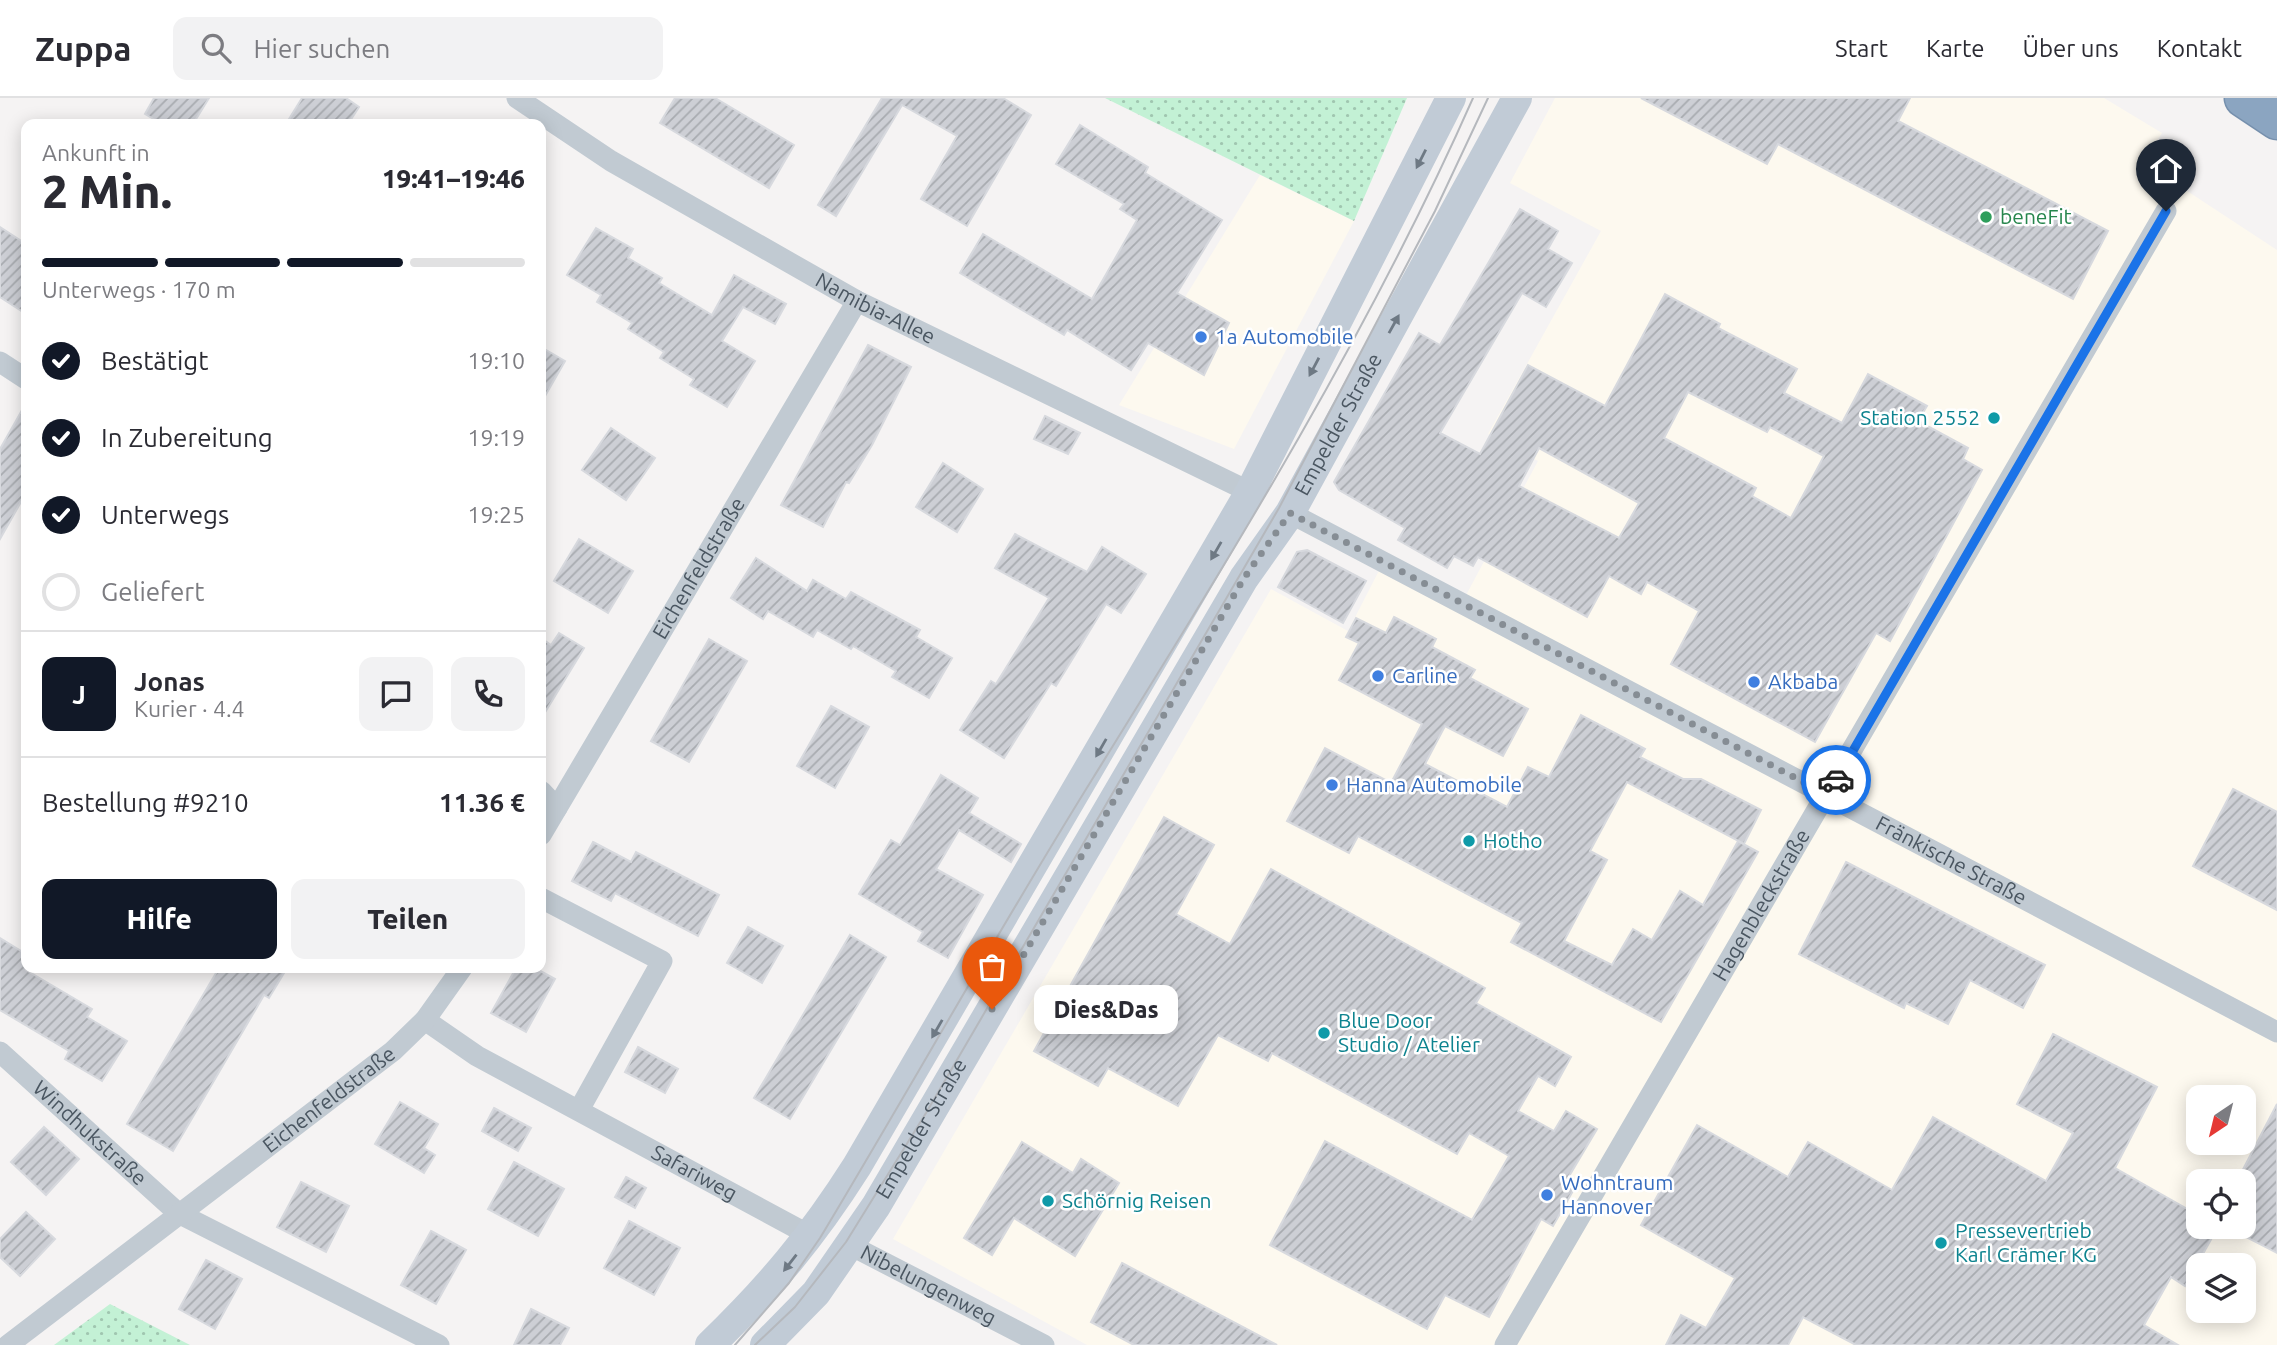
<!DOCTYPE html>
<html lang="de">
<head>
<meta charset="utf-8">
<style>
  :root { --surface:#fff; --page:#f2f2f3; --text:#2b2b33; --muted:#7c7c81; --line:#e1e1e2; --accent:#111827 }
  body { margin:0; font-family:Ubuntu,sans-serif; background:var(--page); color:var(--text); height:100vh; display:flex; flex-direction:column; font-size:26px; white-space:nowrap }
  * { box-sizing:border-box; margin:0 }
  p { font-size:23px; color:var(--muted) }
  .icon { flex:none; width:38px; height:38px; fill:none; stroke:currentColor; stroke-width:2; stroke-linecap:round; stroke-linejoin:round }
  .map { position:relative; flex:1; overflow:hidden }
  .details { position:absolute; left:21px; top:21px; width:525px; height:854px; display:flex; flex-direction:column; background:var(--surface); border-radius:14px; box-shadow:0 4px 18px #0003 }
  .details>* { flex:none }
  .needle { width:46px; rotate:215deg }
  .fabs { position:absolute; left:2186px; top:987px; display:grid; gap:14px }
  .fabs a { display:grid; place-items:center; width:70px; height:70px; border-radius:14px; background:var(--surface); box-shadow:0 4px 18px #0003; font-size:35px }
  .pin { position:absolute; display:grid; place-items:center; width:60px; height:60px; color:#fff; margin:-72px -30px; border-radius:50% 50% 50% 0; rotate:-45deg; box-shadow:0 0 7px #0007 }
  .pin .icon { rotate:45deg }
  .courier { position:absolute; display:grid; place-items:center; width:70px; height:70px; margin:-35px; border:5px solid #1a73e8; border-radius:50%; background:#fff; color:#222; box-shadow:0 2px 9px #0007 }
  .bubble { position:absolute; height:49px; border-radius:14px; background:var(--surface); box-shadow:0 4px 18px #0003; font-size:23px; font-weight:800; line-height:49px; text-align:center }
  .summary em { font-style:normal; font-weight:800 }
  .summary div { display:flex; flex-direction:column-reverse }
  .summary { display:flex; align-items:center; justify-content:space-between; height:119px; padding:0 21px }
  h1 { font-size:46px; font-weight:800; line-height:52px }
  .bar { display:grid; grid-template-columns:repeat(4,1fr); gap:10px 7px; align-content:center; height:84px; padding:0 21px }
  .bar i { height:9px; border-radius:5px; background:var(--line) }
  .bar .active { background:var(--accent) }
  .bar p { grid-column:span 4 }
  .line { display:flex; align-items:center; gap:18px; padding:0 21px; border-top:2px solid var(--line) }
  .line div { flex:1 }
  .round { display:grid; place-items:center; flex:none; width:74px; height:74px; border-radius:14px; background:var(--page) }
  ol { padding:0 21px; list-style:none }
  li { display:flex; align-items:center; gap:21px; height:77px }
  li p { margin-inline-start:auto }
  li .icon { padding:7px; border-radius:50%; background:var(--accent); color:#fff; stroke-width:4 }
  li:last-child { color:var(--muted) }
  li i { width:38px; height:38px; border:4px solid var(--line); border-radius:50% }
  .primary-button { display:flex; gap:14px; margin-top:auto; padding:14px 21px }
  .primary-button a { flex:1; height:80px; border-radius:14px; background:var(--accent); color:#fff; font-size:28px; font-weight:800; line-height:80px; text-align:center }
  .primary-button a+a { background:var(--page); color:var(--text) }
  header { display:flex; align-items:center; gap:42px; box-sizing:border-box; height:98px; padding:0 35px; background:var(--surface); border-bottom:2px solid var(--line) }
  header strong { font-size:33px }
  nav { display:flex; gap:38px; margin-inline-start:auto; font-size:24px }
  .search { width:490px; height:63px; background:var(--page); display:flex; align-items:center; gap:18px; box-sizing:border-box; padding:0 24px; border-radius:14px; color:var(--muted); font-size:26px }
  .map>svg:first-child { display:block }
</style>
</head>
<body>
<header>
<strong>Zuppa</strong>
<div class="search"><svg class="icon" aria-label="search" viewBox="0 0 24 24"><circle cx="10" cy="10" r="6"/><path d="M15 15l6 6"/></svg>Hier suchen</div>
<nav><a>Start</a><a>Karte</a><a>Über uns</a><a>Kontakt</a></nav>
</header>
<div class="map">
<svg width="2277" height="1247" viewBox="0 0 2277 1247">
  <defs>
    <pattern id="grass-dots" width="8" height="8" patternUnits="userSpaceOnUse" patternTransform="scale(1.75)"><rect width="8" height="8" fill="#c3f1d5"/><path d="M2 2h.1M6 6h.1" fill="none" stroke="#a0c6b0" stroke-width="1.8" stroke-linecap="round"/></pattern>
    <pattern id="building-hatch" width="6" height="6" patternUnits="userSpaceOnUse" patternTransform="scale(1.75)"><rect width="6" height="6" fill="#cdcfd5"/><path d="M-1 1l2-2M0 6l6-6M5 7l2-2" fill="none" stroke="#a8abb0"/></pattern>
  </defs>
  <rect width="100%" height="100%" fill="#f5f3f3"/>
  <!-- commercial -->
  <g fill="#fdf9ef" fill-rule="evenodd">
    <path d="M1555 0H2104L2162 35 2143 64 2277 152V1247H1087L893 1141 1271 491 1348 533 1386 459 1465 499 1538 363 1488 336 1601 133 1510 85ZM2198 999H2244V1045H2198ZM2198 1083H2244V1129H2198ZM2198 1167H2244V1213H2198Z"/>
    <path d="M1260 77 1354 123 1234 351 1119 307Z"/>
  </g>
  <!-- grass -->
  <g fill="url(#grass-dots)">
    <path d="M1105 0H1407L1354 123Z"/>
    <path d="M110 1206 190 1247H54Z"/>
  </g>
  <!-- building -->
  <g fill="url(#building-hatch)" stroke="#d7d9de" stroke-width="2" fill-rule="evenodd">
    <path d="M154 0H209L193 26H162L145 16Z"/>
    <path d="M302 0H346L359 9 348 26H286Z"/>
    <path d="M675 0H715L794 47 769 90 660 25Z"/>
    <path d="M882 0H1003L1031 17 967 128 921 101 957 38 902 7 836 118 818 107Z"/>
    <path d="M1641 0H1910L1898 23 2108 133 2073 201 1778 46 1767 66Z"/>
    <path d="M1080 27 1148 69 1145 75 1222 122 1177 195 1229 225 1204 277 1148 245 1131 272 1067 232 1064 237 960 175 983 136 1092 201 1137 122 1120 111 1124 106 1056 66Z"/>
    <path d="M1520 111 1558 133 1548 151 1572 165 1546 209 1522 195 1440 335 1480 356 1528 267 1605 308 1665 196 1720 226 1718 230 1797 271 1784 295 1842 325 1868 276 1927 308 1918 323 1968 350 1963 361 1982 372 1890 543 1876 535 1815 644 1671 566 1699 513 1647 484 1641 496 1609 478 1587 519 1478 459 1473 468 1454 458 1447 470 1398 442 1405 430 1339 392 1334 384 1419 235 1440 247ZM1688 294 1767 334 1770 329 1824 358 1791 420 1752 398 1756 390 1664 340ZM1539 350 1639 405 1619 440 1519 388Z"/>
    <path d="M0 129 26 146V216L0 199Z"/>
    <path d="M596 130 633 151 628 160 662 180 659 185 712 217 734 177 786 206 775 226 743 209 722 243 755 263 727 309 690 287 694 281 660 260 664 254 628 231 632 225 597 204 601 197 567 177Z"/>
    <path d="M868 247 911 269 872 347 849 385 846 384 823 429 781 407Z"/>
    <path d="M541 249 565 263 541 305Z"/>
    <path d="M26 305V395L0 441V351Z"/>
    <path d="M1045 318 1080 335 1068 356 1034 341Z"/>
    <path d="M611 330 655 360 626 402 582 372Z"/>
    <path d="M943 365 983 391 957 434 916 409Z"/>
    <path d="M1015 436 1087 474 1102 449 1146 476 1121 515 1106 506 1056 588 1051 585 1004 660 960 632 991 583 996 586 1049 500 995 470Z"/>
    <path d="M579 441 633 473 608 515 554 483Z"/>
    <path d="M1307 452 1366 483 1343 525 1278 489 1297 454Z"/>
    <path d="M756 460 807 493 813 482 846 501 851 494 920 532 916 539 952 560 929 600 892 579 896 573 853 548 851 551 817 532 813 539 768 513 763 521 731 500Z"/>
    <path d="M1394 519 1436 541 1432 549 1475 572 1470 580 1528 611 1503 658 1445 628 1425 666 1507 709 1528 669 1549 679 1581 617 1645 651 1640 659 1683 681H1701L1761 712 1744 746 1627 684 1590 753 1607 762 1564 843 1612 867 1633 831 1652 842 1680 793 1703 807 1738 743 1758 754 1661 924 1511 844 1522 825 1358 738 1349 755 1287 723 1325 650 1391 685 1422 626 1339 582 1359 545 1346 539 1356 520 1386 535Z"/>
    <path d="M559 535 584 550 541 621V540L551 547Z"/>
    <path d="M709 541 747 563 689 664 651 643Z"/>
    <path d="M831 608 869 629 835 690 797 668Z"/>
    <path d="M941 677 978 700 969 715 1021 746 1011 764 959 732 936 771 983 797 948 860 918 843 923 834 859 796 891 742 900 747Z"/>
    <path d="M2233 691 2277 714V812L2193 768Z"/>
    <path d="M1164 719 1214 747 1176 816 1230 846 1271 771 1485 890 1476 905 1571 959 1555 988 1538 978 1518 1013 1554 1033 1566 1013 1597 1031 1565 1085 1574 1091 1553 1128 1541 1121 1489 1219 1445 1197 1427 1231 1270 1147 1325 1043 1472 1122 1509 1058 1469 1035 1457 1056 1272 955 1268 963 1218 937 1178 1008 1108 970 1098 988 1034 953Z"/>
    <path d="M593 744 631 764 636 754 719 797 698 838 615 795 611 803 572 783Z"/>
    <path d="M1846 764 2045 867 2023 910 1970 882 1948 926 1906 905 1904 910 1799 856Z"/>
    <path d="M748 829 783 848 762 885 727 865Z"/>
    <path d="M850 837 886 859 790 1021 754 1000Z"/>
    <path d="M0 840 26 856V872L92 911 87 919 127 943 102 983 65 961 69 953 0 912Z"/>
    <path d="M219 870H287L269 900 264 897 173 1053 127 1026Z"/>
    <path d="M516 870H535L555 881 526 934 491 915Z"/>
    <path d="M2053 936 2157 989 2115 1070 2198 1117V1129H2218L2185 1188 2171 1179 2144 1227 2178 1247H1856L1803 1219 1788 1247H1666L1681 1217 1706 1230 1735 1180 1641 1127 1697 1027 1788 1079 1808 1044 1892 1092 1933 1019 2046 1083 2073 1035 2017 1006Z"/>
    <path d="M638 949 678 971 665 995 625 974Z"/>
    <path d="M400 1004 438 1026 424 1050 435 1057 424 1075 375 1046Z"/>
    <path d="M2277 1006V1155L2244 1138V1083H2237Z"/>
    <path d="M494 1010 531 1030 518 1053 482 1033Z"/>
    <path d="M44 1029 79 1061 46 1097 11 1064Z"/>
    <path d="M1022 1044 1073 1075 1081 1061 1119 1085 1075 1158 1014 1120 992 1157 964 1140Z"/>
    <path d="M514 1064 564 1091 538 1138 488 1111Z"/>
    <path d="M626 1079 646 1090 635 1110 615 1099Z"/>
    <path d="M301 1084 349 1108 326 1154 277 1129Z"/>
    <path d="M26 1114 55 1141 20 1178 0 1159V1141Z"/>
    <path d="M629 1123 680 1150 654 1197 604 1170Z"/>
    <path d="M431 1133 466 1152 436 1206 401 1187Z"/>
    <path d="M206 1162 242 1181 215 1231 179 1211Z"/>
    <path d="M1122 1165 1277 1247H1134L1091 1224Z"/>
    <path d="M531 1211 569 1230 560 1247H514Z"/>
  </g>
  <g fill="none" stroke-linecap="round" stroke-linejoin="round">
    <!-- highway casing -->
    <g stroke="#7690ad" stroke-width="41">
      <path id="highway" d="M2244 0 2277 22"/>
    </g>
    <!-- street -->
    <g stroke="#c1cad2" stroke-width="21">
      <path id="s1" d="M517 0 611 63 857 203 1250 394"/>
      <path d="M0 264 26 281"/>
      <path id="s2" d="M1290 415 2277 934"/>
      <path d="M541 693 557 710"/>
      <path id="s3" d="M541 737 857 203"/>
      <path d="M541 800 662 863 579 1012"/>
      <path id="s4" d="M425 922 477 958 811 1138"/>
      <path id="s5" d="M0 954 178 1115 439 1247"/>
      <path id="s6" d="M850 1147 1044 1247"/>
      <path id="s7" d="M8 1247 393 953 425 922 462 870"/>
      <path id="s8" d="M1505 1247 2166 113"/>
    </g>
    <!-- secondary -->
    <g stroke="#c1cbd6" stroke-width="30">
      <path d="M710 1247C770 1189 812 1139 857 1068L1250 394 1451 0"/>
      <path id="s9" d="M765 1247 816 1195 876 1108 1244 480 1290 415 1517 0"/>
    </g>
    <!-- highway -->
    <use href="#highway" stroke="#8ba5c1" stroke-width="38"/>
    <!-- tram -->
    <g stroke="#b5b8bd" stroke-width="2">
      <path d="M735 1247 789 1185 820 1140C912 987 999 831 1093 680 1230 459 1368 238 1473 0"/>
      <path d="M755 1247 795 1209 846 1144 926 1015 1279 410 1435 113 1488 0"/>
    </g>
  </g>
  <!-- one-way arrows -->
  <defs><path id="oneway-solid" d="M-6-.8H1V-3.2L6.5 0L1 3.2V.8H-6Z" transform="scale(1.75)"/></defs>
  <g fill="#6e7984">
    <use href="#oneway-solid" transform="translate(1421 61) rotate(117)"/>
    <use href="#oneway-solid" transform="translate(1394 226) rotate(-61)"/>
    <use href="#oneway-solid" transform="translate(1314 269) rotate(118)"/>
    <use href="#oneway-solid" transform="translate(1216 453) rotate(120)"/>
    <use href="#oneway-solid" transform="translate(1101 650) rotate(120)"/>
    <use href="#oneway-solid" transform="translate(937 931) rotate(120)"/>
    <use href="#oneway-solid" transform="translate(790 1165) rotate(128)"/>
  </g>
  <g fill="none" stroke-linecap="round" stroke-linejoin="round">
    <!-- done -->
    <path stroke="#868d94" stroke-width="7" stroke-dasharray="0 12.6" d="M992 911 1244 480 1290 415 1828 697 1836 682"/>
    <!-- route -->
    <path stroke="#1a73e8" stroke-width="9" d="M1836 682 2166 113"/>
  </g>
  <!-- markers -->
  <circle fill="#2e9e5b" stroke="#fff" stroke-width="2.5" cx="1986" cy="119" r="7"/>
  <g fill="#3f7fe0" stroke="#fff" stroke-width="2.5">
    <circle cx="1201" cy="239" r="7"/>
    <circle cx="1378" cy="578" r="7"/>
    <circle cx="1754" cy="584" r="7"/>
    <circle cx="1332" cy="687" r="7"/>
    <circle cx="1547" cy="1097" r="7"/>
  </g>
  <g fill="#0f9aa8" stroke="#fff" stroke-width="2.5">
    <circle cx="1994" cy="320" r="7"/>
    <circle cx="1469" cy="743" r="7"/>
    <circle cx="1324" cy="935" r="7"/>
    <circle cx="1048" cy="1103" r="7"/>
    <circle cx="1941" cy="1145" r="7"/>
  </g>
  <g text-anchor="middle" stroke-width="5" stroke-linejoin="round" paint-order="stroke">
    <!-- leisure labels -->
    <g font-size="21" fill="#27864d" stroke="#fff" text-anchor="start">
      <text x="2000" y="126">beneFit</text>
    </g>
    <!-- street labels -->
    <g font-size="21" fill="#4a5661" stroke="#fff">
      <text dy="7" stroke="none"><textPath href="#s1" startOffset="416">Namibia-Allee</textPath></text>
      <text dy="7" stroke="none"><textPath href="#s9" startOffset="1087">Empelder Straße</textPath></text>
      <text dy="7" stroke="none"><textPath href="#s3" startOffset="310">Eichenfeldstraße</textPath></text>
      <text dy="7" stroke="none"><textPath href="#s2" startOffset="747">Fränkische Straße</textPath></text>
      <text dy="7" stroke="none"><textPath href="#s8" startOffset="509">Hagenbleckstraße</textPath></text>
      <text dy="7" stroke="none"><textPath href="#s7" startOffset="404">Eichenfeldstraße</textPath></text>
      <text dy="7" stroke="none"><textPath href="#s9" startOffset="268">Empelder Straße</textPath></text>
      <text dy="7" stroke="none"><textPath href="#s5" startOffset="121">Windhukstraße</textPath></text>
      <text dy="7" stroke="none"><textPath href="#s4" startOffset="310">Safariweg</textPath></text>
      <text dy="7" stroke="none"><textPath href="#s6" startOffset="88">Nibelungenweg</textPath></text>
    </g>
    <!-- shop labels -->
    <g font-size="21" fill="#366cbe" stroke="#fff" text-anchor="start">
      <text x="1215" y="246">1a Automobile</text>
      <text x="1392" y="585">Carline</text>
      <text x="1768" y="591">Akbaba</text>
      <text x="1346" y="694">Hanna Automobile</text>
      <text x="1561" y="1092">Wohntraum<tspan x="1561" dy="24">Hannover</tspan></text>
    </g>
    <!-- culture labels -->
    <g font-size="21" fill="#0d838f" stroke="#fff" text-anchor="start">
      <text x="1980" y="327" text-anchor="end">Station 2552</text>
      <text x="1483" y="750">Hotho</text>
      <text x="1338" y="930">Blue Door<tspan x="1338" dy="24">Studio / Atelier</tspan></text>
      <text x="1062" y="1110">Schörnig Reisen</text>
      <text x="1955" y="1140">Pressevertrieb<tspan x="1955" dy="24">Karl Crämer KG</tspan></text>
    </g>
  </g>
</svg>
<div class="fabs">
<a><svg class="needle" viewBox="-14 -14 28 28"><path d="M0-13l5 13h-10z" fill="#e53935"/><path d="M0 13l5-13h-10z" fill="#7c7c81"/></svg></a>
<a><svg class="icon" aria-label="locate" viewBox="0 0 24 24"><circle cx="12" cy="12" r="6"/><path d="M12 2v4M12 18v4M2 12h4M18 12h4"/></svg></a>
<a><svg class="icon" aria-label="layers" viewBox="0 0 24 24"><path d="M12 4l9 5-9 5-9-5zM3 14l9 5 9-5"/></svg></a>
</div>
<div class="pin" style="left:992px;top:911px;background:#ea580c"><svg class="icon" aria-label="bag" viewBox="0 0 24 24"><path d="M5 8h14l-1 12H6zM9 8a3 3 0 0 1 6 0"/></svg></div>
<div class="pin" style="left:2166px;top:113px;background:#1f2937"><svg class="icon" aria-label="home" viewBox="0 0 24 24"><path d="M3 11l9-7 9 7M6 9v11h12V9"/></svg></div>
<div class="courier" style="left:1836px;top:682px"><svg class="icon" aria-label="car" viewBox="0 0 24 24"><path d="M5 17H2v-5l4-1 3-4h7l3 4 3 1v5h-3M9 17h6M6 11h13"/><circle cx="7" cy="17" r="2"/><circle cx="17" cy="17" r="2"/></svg></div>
<div class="bubble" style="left:1034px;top:887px;width:144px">Dies&amp;Das</div>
<section class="details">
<div class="summary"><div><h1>2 Min.</h1><p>Ankunft in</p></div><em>19:41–19:46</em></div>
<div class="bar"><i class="active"></i><i class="active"></i><i class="active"></i><i></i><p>Unterwegs · 170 m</p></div>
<ol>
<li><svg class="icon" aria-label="check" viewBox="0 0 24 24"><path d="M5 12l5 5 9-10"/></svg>Bestätigt<p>19:10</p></li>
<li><svg class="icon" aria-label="check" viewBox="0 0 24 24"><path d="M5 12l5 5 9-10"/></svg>In Zubereitung<p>19:19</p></li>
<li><svg class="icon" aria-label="check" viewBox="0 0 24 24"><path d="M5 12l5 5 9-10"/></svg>Unterwegs<p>19:25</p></li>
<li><i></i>Geliefert</li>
</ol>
<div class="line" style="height:126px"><b class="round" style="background:var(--accent);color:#fff">J</b><div><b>Jonas</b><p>Kurier · 4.4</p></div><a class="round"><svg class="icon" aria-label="chat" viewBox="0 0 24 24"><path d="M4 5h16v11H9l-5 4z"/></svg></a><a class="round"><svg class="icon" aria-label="phone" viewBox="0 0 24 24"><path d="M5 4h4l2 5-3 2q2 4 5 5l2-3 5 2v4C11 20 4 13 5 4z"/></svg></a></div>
<div class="line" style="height:91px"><div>Bestellung #9210</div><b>11.36 €</b></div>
<div class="primary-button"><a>Hilfe</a><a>Teilen</a></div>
</section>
</div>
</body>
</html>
